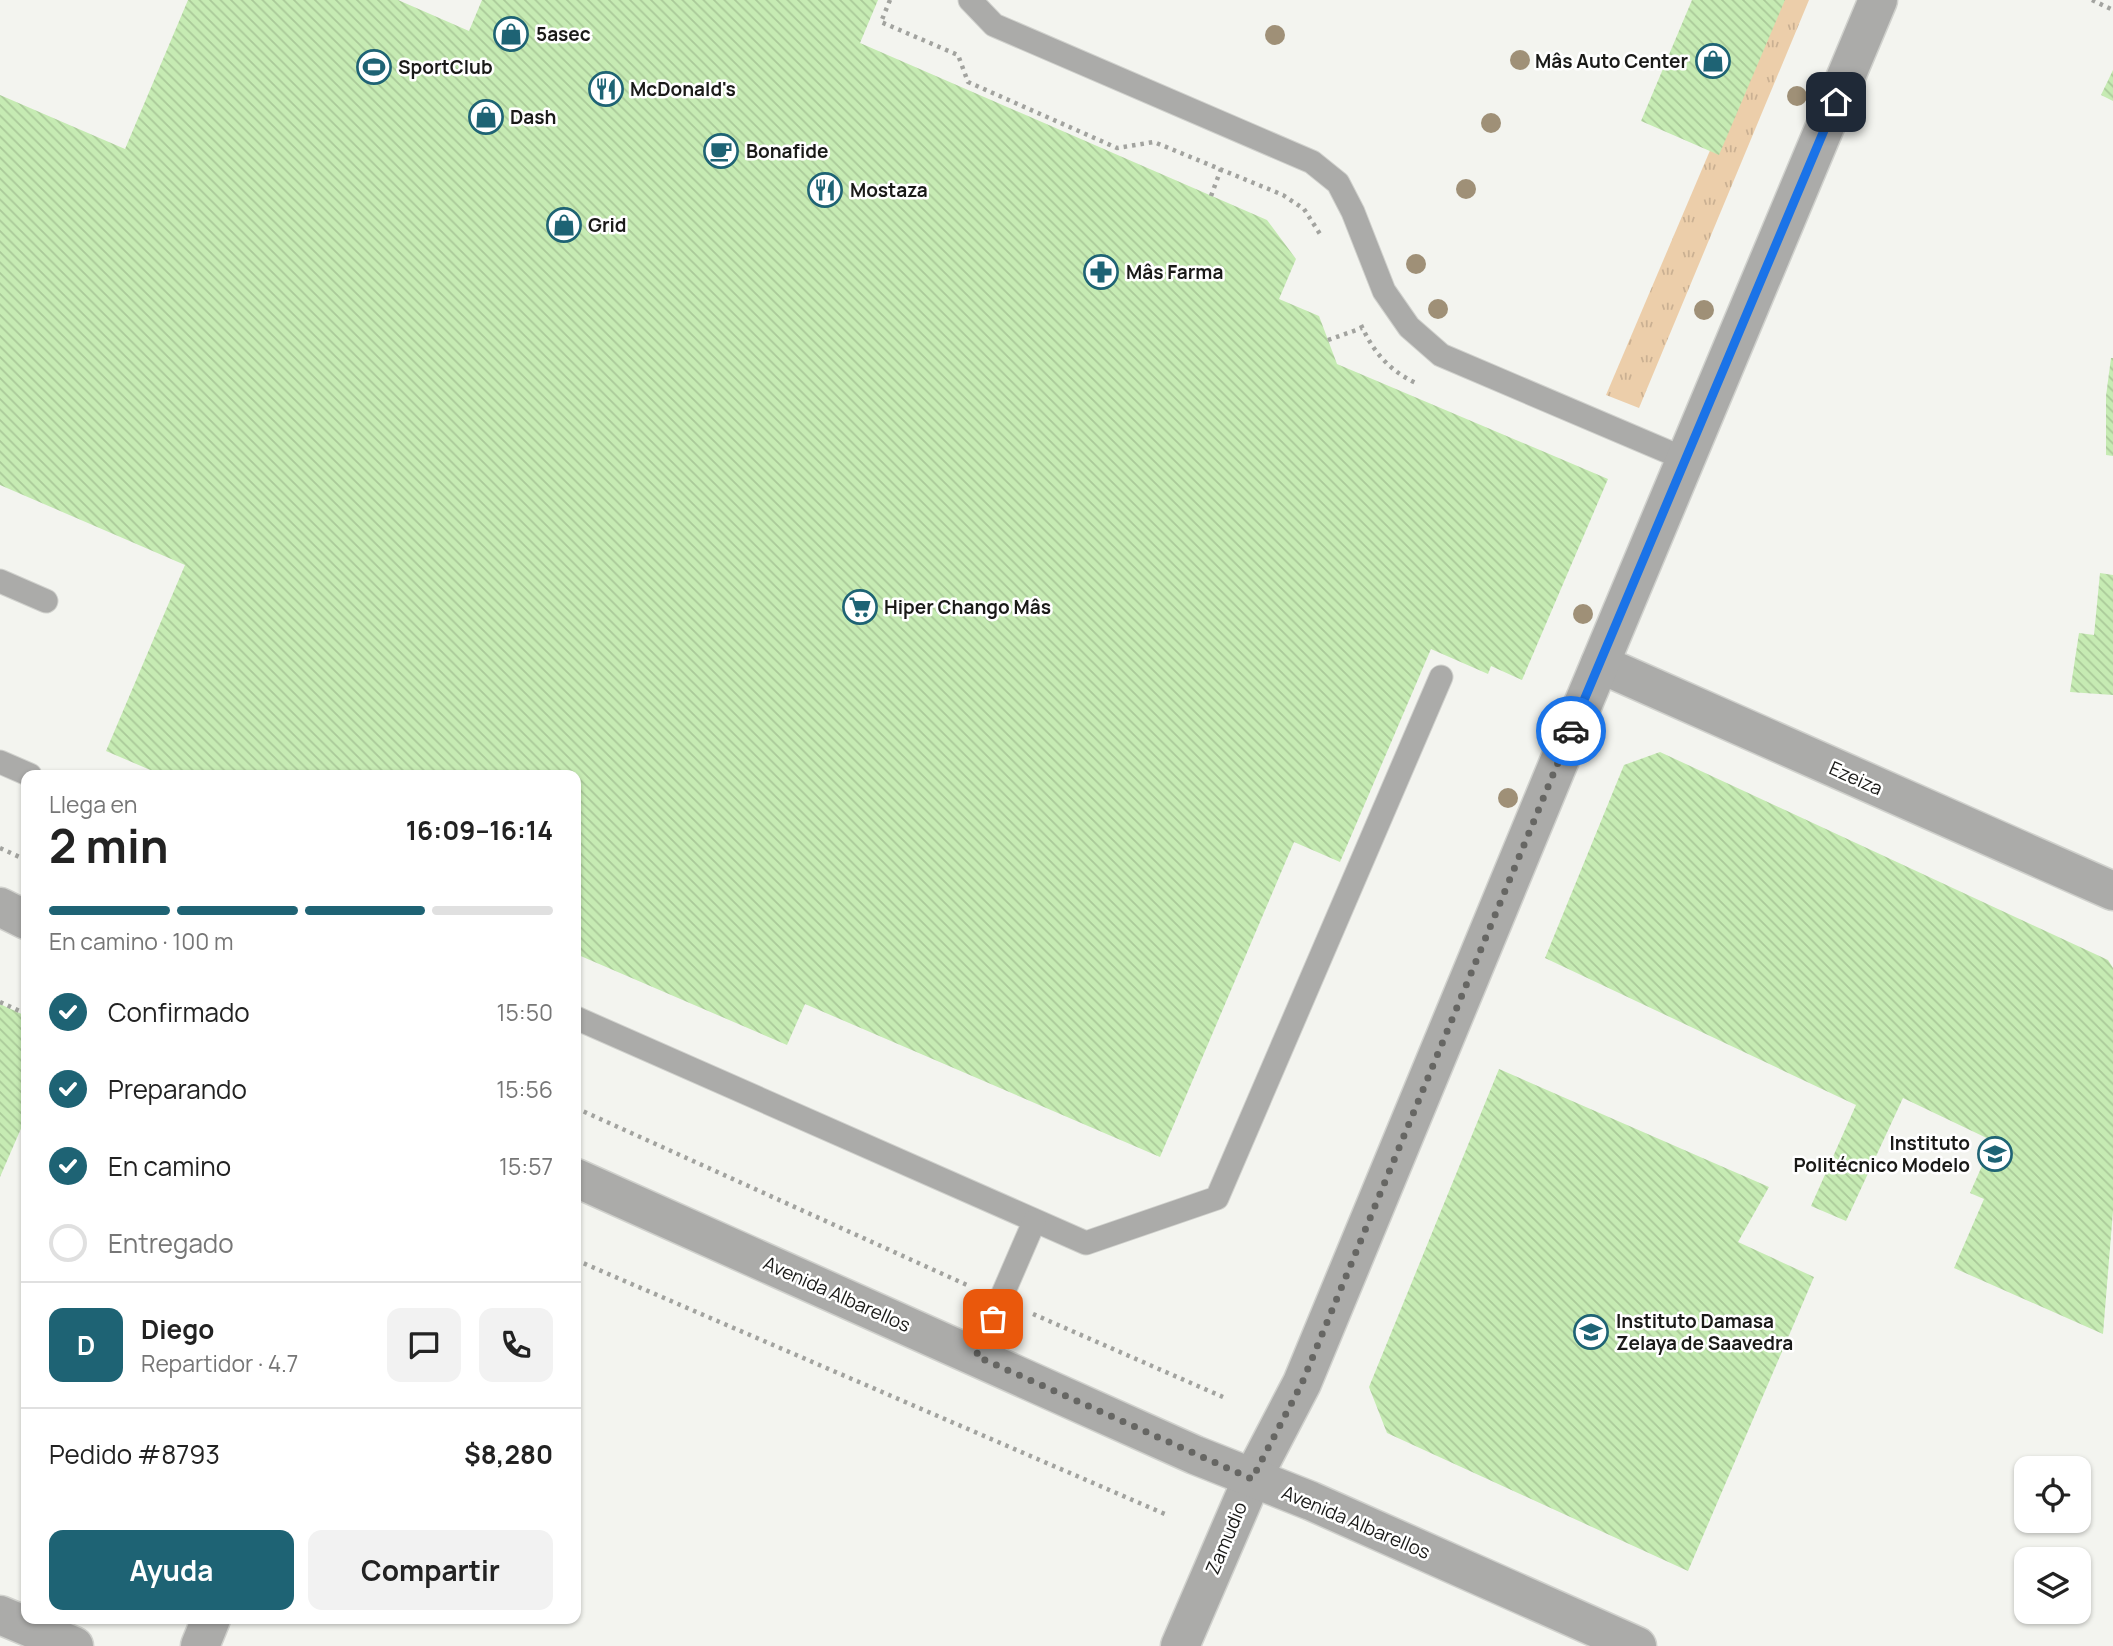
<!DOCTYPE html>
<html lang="es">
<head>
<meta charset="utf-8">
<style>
  :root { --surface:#fff; --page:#f2f2f2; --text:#222; --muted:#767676; --line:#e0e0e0; --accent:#1e6374 }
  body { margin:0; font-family:Manrope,sans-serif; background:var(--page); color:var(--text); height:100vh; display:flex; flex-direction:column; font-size:26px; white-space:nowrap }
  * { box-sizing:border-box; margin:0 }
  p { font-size:23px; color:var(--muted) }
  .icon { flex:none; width:38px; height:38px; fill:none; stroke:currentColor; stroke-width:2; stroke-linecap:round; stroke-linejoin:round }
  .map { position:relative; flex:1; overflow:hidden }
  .sheet { position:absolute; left:21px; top:770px; width:560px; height:854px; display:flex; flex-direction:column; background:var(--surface); border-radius:14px; box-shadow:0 2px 5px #0004 }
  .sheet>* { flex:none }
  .buttons { position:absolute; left:2014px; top:1456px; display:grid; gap:14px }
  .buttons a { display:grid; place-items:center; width:77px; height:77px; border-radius:14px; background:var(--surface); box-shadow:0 2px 5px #0004; font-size:35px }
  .pin { position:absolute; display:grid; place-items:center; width:60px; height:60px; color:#fff; margin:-30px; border-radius:14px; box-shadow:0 4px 10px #0006 }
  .courier { position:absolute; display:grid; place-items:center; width:70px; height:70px; margin:-35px; border:5px solid #1a73e8; border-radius:50%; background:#fff; color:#222; box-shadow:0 2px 9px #0007 }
  .summary em { font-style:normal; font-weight:700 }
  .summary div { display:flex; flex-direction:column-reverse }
  .summary { display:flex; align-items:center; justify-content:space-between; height:119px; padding:0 28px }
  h1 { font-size:46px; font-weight:700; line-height:52px }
  .bar { display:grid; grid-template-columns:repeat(4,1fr); gap:10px 7px; align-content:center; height:84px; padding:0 28px }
  .bar i { height:9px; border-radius:5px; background:var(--line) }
  .bar .selected { background:var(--accent) }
  .bar p { grid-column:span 4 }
  .line { display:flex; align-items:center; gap:18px; padding:0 28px; border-top:2px solid var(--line) }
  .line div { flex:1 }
  .round { display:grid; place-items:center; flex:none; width:74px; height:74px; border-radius:14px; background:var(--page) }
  ol { padding:0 28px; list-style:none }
  li { display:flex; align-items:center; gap:21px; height:77px }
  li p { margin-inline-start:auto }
  li .icon { padding:7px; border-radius:50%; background:var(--accent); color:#fff; stroke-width:4 }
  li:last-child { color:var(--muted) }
  li i { width:38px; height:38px; border:4px solid var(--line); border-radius:50% }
  .button { display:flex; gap:14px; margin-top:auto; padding:14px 28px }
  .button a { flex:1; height:80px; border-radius:14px; background:var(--accent); color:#fff; font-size:28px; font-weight:700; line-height:80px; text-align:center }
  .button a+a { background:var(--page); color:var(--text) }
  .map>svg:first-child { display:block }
</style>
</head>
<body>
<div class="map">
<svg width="2113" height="1646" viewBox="0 0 2113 1646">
  <defs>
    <pattern id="grass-tufts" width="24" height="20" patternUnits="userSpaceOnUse" patternTransform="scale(1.75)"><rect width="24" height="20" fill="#ecceaa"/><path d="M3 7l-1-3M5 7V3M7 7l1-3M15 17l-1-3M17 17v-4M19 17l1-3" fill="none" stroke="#cab092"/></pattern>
    <pattern id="building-back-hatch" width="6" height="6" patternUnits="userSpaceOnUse" patternTransform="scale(1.75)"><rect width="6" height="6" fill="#c6ebb3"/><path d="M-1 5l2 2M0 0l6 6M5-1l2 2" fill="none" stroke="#aac999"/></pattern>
  </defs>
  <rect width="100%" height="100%" fill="#f3f4ef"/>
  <!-- grass -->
  <path fill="url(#grass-tufts)" d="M1774 0H1809L1639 408 1606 395Z"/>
  <!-- building -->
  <g fill="url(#building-back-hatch)">
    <path d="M188 0H398L469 31 482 0H878L860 43 1267 220 1296 259 1279 299 1319 316 1337 364 1608 479 1522 680 1491 666 1488 674 1431 649 1340 862 1294 842 1160 1157 805 1004 787 1045 576 954V775H162L106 751 185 565 0 485V95L125 149Z"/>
    <path d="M1692 0H1785L1719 155 1641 121Z"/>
    <path d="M2113 70V101L2101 95Z"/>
    <path d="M2111 358H2113V456L2106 455V396Z"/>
    <path d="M2100 573 2113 575V695L2070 692 2079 633 2094 635Z"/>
    <path d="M1660 752 2108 960 2113 968V1211L2103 1334 1954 1268 1984 1199 1970 1193 1993 1141 1903 1098 1846 1221 1811 1206 1856 1105 1545 958 1624 765Z"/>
    <path d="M0 1004 26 1016V1117L0 1177Z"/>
    <path d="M1499 1069 1769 1187 1738 1242 1814 1277 1688 1571 1387 1433 1369 1387Z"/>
  </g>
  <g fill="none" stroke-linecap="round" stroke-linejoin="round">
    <!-- service casing -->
    <g stroke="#d0d1cd" stroke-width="25">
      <g id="service">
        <path d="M970 0 994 25 1312 162 1338 183 1353 212 1384 291 1409 327 1441 355 1685 459"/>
        <path d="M0 581 46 601"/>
        <path d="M0 762 30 775"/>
        <path d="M576 1018 1086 1243 1217 1198 1441 677"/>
        <path d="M976 1356 1034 1222"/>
      </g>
    </g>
    <!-- minor casing -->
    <g stroke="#d0d1cd" stroke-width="41">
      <g id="minor">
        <path d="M1600 664 2113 891"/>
        <path d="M0 1615 74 1646"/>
        <path d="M1180 1646 1252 1479 1302 1383 1568 740 1878 0"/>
      </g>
    </g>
    <!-- tertiary casing -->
    <g stroke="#d0d1cd" stroke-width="41">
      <g id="tertiary">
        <path d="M0 907 26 920"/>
        <path d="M576 1178 1195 1455 1311 1501 1637 1646"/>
        <path d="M200 1646 211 1619"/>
      </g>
    </g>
    <!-- path -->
    <g stroke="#a2a39f" stroke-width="4.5" stroke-dasharray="3.5 5" stroke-linecap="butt">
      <path d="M890 0 881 22 958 55 968 82 1117 148 1154 142 1283 195 1304 209 1320 234"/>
      <path d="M2092 0 2113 10"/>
      <path d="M1211 196 1221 169"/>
      <path d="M1361 325C1373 351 1388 370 1416 383"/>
      <path d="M1328 340 1362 328"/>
      <path d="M0 848 26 860"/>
      <path d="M0 1002 26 1014"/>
      <path d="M576 1108 967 1285"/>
      <path d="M576 1260 1165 1514"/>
      <path d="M1033 1314 1223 1397"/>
    </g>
    <!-- service -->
    <use href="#service" stroke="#ababa9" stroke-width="23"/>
    <!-- minor -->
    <use href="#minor" stroke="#ababa9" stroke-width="38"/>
    <!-- tertiary -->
    <use href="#tertiary" stroke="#ababa9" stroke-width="38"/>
  </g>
  <!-- trees -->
  <g fill="#9f9077">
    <circle cx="1275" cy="35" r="10"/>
    <circle cx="1520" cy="60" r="10"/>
    <circle cx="1797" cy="96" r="10"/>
    <circle cx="1491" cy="123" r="10"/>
    <circle cx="1466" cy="189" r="10"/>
    <circle cx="1416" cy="264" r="10"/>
    <circle cx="1438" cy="309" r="10"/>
    <circle cx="1704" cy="310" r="10"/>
    <circle cx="1583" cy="614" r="10"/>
    <circle cx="1508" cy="798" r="10"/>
  </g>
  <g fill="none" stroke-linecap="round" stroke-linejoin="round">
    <!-- done -->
    <path stroke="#666663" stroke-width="7" stroke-dasharray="0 12.6" d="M993 1319 976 1356 1252 1479 1302 1383 1571 731"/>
    <!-- route -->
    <path stroke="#1a73e8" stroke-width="9" d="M1571 731 1836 102"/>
  </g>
  <!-- icons -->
  <defs>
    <g id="shop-ring" transform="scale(1.75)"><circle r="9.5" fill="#fff" stroke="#1e6374" stroke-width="1.5"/><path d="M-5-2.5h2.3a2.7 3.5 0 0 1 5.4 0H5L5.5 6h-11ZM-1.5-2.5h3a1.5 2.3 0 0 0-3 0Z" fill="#1e6374"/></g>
    <g id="stadium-ring" transform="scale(1.75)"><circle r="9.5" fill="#fff" stroke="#1e6374" stroke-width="1.5"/><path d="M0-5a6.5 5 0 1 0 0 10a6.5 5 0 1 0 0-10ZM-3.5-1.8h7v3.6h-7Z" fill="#1e6374"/></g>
    <g id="restaurant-ring" transform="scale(1.75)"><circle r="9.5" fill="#fff" stroke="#1e6374" stroke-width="1.5"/><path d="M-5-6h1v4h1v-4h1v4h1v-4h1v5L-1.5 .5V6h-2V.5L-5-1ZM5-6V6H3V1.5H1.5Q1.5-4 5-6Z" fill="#1e6374"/></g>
    <g id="cafe-ring" transform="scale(1.75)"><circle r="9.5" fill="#fff" stroke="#1e6374" stroke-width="1.5"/><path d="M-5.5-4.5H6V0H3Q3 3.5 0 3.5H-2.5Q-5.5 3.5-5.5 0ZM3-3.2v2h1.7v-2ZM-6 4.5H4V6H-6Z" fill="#1e6374"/></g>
    <g id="pharmacy-ring" transform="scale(1.75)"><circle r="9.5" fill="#fff" stroke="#1e6374" stroke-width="1.5"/><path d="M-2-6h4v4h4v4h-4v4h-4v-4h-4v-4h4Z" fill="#1e6374"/></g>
    <g id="supermarket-ring" transform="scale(1.75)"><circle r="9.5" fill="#fff" stroke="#1e6374" stroke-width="1.5"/><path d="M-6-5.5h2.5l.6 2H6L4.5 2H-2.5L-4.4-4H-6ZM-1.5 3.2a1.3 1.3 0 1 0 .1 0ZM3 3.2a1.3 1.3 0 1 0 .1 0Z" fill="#1e6374"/></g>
    <g id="school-ring" transform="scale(1.75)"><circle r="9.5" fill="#fff" stroke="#1e6374" stroke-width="1.5"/><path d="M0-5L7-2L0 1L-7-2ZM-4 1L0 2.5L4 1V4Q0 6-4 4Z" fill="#1e6374"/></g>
  </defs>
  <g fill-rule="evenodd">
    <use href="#shop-ring" x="511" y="34"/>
    <use href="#shop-ring" x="1713" y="61"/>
    <use href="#stadium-ring" x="374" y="67"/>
    <use href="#restaurant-ring" x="606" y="89"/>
    <use href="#shop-ring" x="486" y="117"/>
    <use href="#cafe-ring" x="721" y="151"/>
    <use href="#restaurant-ring" x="825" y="190"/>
    <use href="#shop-ring" x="564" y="225"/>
    <use href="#pharmacy-ring" x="1101" y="272"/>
    <use href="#supermarket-ring" x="860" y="607"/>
    <use href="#school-ring" x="1995" y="1154"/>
    <use href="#school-ring" x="1591" y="1332"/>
  </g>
  <g text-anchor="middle" stroke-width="5" stroke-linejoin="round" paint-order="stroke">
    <!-- poi labels -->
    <g font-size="19" font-weight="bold" fill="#1a1a18" stroke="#fff" text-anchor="start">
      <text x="536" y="41">5asec</text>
      <text x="1688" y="68" text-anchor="end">Mâs Auto Center</text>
      <text x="398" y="74">SportClub</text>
      <text x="630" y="96">McDonald's</text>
      <text x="510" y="124">Dash</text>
      <text x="746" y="158">Bonafide</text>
      <text x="850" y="197">Mostaza</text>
      <text x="588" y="232">Grid</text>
      <text x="1126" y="279">Mâs Farma</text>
      <text x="884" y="614">Hiper Chango Mâs</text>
      <text x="1970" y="1150" text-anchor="end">Instituto<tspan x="1970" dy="22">Politécnico Modelo</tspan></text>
      <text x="1616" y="1328">Instituto Damasa<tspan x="1616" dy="22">Zelaya de Saavedra</tspan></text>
    </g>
    <!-- street labels -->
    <g font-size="19" fill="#1a1a18" stroke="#fff">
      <text transform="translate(1856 778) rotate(24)" y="7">Ezeiza</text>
      <text transform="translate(837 1294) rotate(24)" y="7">Avenida Albarellos</text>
      <text transform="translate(1356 1522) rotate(23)" y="7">Avenida Albarellos</text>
      <text transform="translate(1226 1538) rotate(-67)" y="7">Zamudio</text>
    </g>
  </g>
</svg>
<div class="buttons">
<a><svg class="icon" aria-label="locate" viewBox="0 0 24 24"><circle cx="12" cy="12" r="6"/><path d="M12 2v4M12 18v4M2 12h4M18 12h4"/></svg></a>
<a><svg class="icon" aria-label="layers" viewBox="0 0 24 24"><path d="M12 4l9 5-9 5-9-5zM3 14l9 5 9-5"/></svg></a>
</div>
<div class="pin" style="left:993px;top:1319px;background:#ea580c"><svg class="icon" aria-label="bag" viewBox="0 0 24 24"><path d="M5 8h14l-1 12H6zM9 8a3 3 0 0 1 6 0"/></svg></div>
<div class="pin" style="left:1836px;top:102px;background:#1f2937"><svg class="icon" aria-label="home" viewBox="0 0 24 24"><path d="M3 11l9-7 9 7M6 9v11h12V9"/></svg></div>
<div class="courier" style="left:1571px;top:731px"><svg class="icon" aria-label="car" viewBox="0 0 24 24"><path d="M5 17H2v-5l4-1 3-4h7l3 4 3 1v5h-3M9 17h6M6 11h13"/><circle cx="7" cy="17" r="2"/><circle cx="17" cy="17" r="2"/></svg></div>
<section class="sheet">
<div class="summary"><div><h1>2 min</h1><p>Llega en</p></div><em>16:09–16:14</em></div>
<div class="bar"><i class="selected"></i><i class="selected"></i><i class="selected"></i><i></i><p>En camino · 100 m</p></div>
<ol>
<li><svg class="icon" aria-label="check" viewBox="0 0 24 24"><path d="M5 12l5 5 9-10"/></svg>Confirmado<p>15:50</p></li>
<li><svg class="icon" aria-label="check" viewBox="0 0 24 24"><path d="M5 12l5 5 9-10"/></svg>Preparando<p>15:56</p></li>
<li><svg class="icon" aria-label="check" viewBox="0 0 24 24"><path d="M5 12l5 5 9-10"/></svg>En camino<p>15:57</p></li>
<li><i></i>Entregado</li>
</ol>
<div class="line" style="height:126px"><b class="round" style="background:var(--accent);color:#fff">D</b><div><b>Diego</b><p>Repartidor · 4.7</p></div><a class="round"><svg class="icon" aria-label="chat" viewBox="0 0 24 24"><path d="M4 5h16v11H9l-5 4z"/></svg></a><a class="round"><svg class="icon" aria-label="phone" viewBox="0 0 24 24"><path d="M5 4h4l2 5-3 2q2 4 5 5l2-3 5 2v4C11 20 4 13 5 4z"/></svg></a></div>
<div class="line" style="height:91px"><div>Pedido #8793</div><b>$8,280</b></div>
<div class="button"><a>Ayuda</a><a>Compartir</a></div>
</section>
</div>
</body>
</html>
